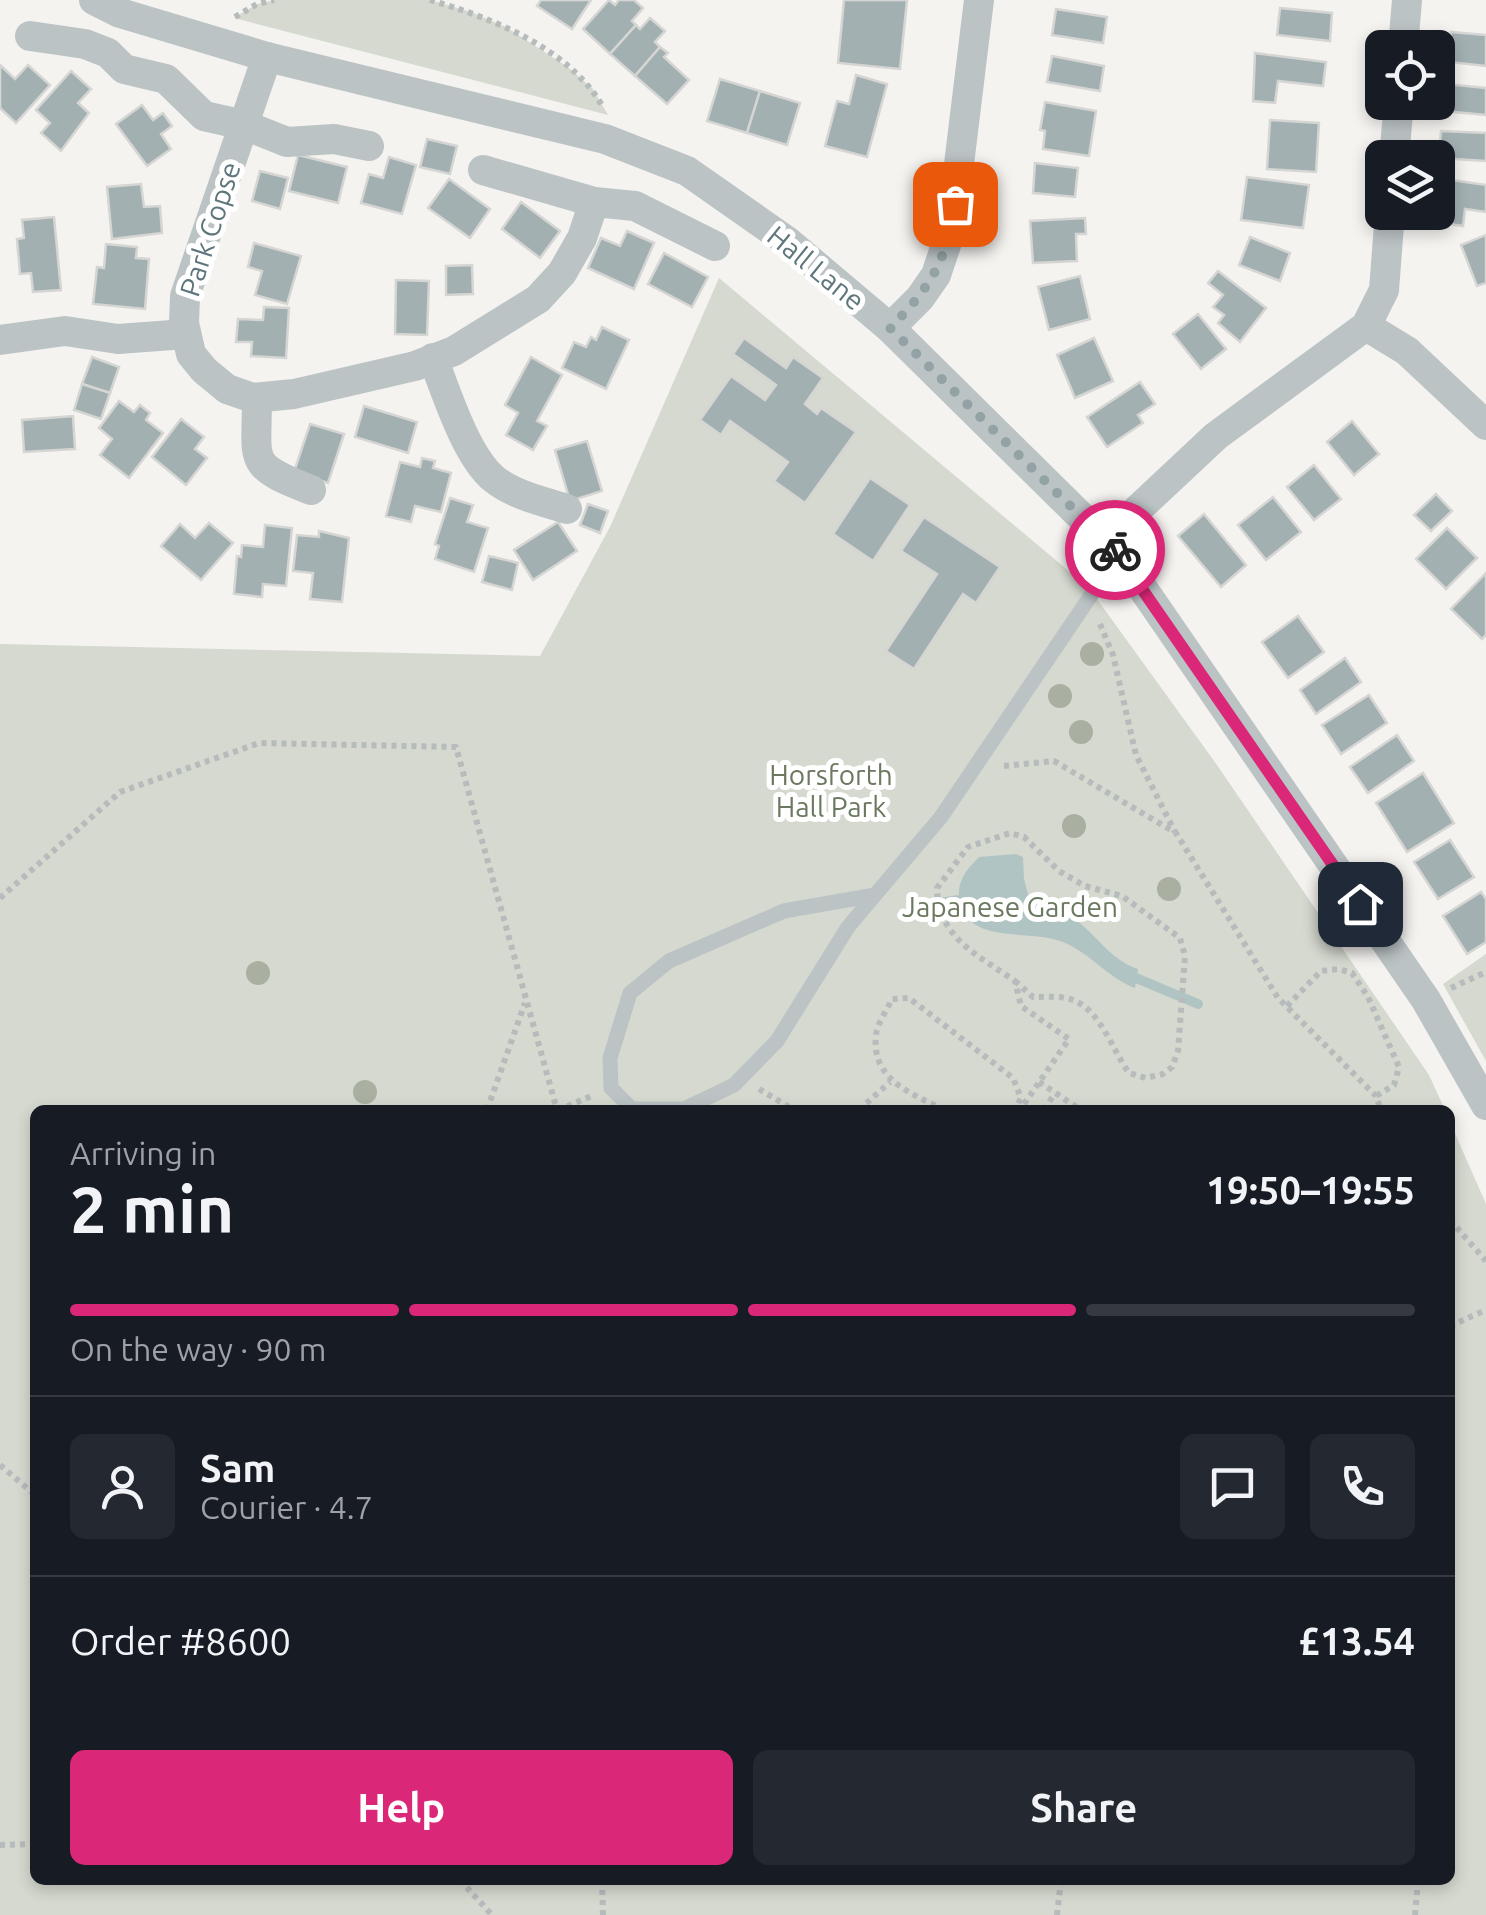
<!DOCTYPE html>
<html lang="en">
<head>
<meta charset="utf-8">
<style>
  :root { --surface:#171b24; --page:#242831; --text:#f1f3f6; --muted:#9ea1a6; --line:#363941; --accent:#db2777 }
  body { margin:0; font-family:Ubuntu,sans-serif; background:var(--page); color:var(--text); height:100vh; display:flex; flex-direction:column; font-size:38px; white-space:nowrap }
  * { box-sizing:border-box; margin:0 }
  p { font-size:32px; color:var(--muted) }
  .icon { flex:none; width:55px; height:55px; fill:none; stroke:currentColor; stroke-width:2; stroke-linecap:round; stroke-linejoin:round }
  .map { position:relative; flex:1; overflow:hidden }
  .side { position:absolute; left:30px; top:1105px; width:1425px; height:780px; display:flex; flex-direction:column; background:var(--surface); border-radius:15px; box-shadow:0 5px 15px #0003 }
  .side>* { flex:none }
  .buttons { position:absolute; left:1365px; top:30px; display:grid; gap:20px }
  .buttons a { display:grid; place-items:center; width:90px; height:90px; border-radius:15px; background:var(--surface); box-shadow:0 5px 15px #0003; font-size:50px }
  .pin { position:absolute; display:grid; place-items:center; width:85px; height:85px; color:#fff; margin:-42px; border-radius:20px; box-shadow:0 5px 15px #0006 }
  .courier { position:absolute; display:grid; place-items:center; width:100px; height:100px; margin:-50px; border:8px solid #db2777; border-radius:50%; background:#fff; color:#222; box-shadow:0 2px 12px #0007 }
  .head em { font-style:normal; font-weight:700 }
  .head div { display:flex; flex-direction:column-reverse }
  .head { display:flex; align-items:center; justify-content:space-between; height:170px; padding:0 40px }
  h1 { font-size:65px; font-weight:700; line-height:75px }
  .bar { display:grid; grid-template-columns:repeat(4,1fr); gap:15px 10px; align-content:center; height:120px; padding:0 40px }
  .bar i { height:12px; border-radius:8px; background:var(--line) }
  .bar .active { background:var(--accent) }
  .bar p { grid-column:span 4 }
  .line { display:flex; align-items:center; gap:25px; padding:0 40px; border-top:2px solid var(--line) }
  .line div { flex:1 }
  .round { display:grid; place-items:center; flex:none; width:105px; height:105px; border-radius:15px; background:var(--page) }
  .button { display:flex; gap:20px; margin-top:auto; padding:20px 40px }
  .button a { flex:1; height:115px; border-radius:15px; background:var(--accent); color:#fff; font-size:40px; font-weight:700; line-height:115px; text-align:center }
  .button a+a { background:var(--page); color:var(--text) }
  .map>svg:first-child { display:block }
</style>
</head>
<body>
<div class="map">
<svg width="1486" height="1915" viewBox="0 0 1486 1915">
  <rect width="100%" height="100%" fill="#f4f3f0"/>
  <!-- green -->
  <g fill="#d5d9cf">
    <path d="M274 0H430L471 12 506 27 569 68 593 89 608 115 234 18 257 4Z"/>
    <path d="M719 278 1089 588 1217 765 1429 1075 1445 1110H35V1880H1450V1122L1486 1204V1915H0V644L540 656 610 527Z"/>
    <path d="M1486 954V1061L1443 984Z"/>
  </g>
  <!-- water -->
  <path fill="#b1c4c4" d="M1016 854 1023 857 1024 879 1029 898C1048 904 1066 911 1081 924 1101 941 1112 960 1138 969L1135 988C1108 978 1090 953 1063 942 1031 928 963 947 959 896 958 879 968 868 979 857Z"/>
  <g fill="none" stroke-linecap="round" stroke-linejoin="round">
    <!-- stream -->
    <g stroke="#b1c4c4" stroke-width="10">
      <path d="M940 903 959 900"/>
      <path d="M1136 978 1198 1004"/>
    </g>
  </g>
  <!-- building -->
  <g fill="#a3b0b2" stroke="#d5d5d3" stroke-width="2.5">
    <path d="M541 0H591L572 29 537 6Z"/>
    <path d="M609 0 615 5 619 0H634L643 8 632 21 636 25 610 54 583 29Z"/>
    <path d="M844 0H907L900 69 838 63Z"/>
    <path d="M1280 8 1332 13 1330 41 1277 35Z"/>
    <path d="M1056 9 1107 17 1103 43 1052 35Z"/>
    <path d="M650 18 665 31 655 42 660 47 635 76 610 54 636 25 640 29Z"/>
    <path d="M1451 32 1486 35V66L1449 62Z"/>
    <path d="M660 47 668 53 664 57 689 80 667 104 635 76Z"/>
    <path d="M1255 53 1326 62 1323 86 1278 81 1275 103 1253 101Z"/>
    <path d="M1052 56 1104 66 1100 91 1047 82Z"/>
    <path d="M0 65 15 79 28 65 50 85 16 123 0 108Z"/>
    <path d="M71 71 91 89 78 103 89 113 61 151 41 133 50 123 36 110Z"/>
    <path d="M856 75 887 84 867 157 825 146 837 101 849 104Z"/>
    <path d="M720 79 760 91 747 133 707 121Z"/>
    <path d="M1446 84 1486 88V115L1444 111Z"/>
    <path d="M760 91 800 103 787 145 747 133Z"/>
    <path d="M1045 102 1096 111 1089 156 1043 149 1045 131 1040 130Z"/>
    <path d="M142 105 153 120 163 113 172 126 161 134 171 149 147 166 116 124Z"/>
    <path d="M1270 120 1319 123 1316 172 1267 169Z"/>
    <path d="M1441 131 1486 133V161L1439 158Z"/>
    <path d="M427 139 457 146 450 174 420 167Z"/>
    <path d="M298 155 347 167 338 203 289 191Z"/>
    <path d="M389 157 416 165 402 214 361 203 369 174 383 178Z"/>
    <path d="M1035 163 1078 168 1075 197 1033 193Z"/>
    <path d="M260 171 288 178 280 209 252 201Z"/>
    <path d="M1247 177 1309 185 1303 228 1241 220Z"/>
    <path d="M1438 178 1486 185V212L1465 209 1463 226 1437 222Z"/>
    <path d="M449 179 490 209 470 238 428 208Z"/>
    <path d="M141 184 144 207 160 206 162 233 112 239 107 187Z"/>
    <path d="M521 202 560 231 540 258 502 229Z"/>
    <path d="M54 217 61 290 33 292 31 273 20 274 17 239 24 238 22 220Z"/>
    <path d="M1085 218 1086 234H1076L1077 261 1033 263 1030 221Z"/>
    <path d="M627 231 654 243 634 289 588 268 601 238 620 246Z"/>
    <path d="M1486 235V283L1477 286 1461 245Z"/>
    <path d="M1250 237 1290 253 1280 281 1239 265Z"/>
    <path d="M254 243 301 256 287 304 255 295 262 271 248 267Z"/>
    <path d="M106 244 137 247 136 258 149 259 145 309 93 304 97 267 104 268Z"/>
    <path d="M664 253 708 277 692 307 648 284Z"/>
    <path d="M472 265 473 294 446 295V266Z"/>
    <path d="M1218 271 1266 308 1240 342 1218 323 1224 315 1213 307 1223 295 1208 283Z"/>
    <path d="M1080 276 1090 319 1049 330 1038 287Z"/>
    <path d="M396 280 429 281 427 335 395 334Z"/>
    <path d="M264 307 289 308 286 358 251 356 252 342H236L238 319 263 320Z"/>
    <path d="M1198 314 1226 349 1201 369 1173 334Z"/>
    <path d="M602 327 629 340 606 389 562 368 574 342 586 347 591 337 596 340Z"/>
    <path d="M744 338 786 368 793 357 823 378 805 404 817 414 821 408 856 432 805 503 774 481 788 462 730 421 721 435 700 420 731 376 765 400 776 385 733 354Z"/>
    <path d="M1094 338 1113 381 1075 398 1057 355Z"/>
    <path d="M92 357 119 367 110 393 82 384Z"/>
    <path d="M531 357 562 375 537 421 547 426 533 450 506 435 518 413 505 405Z"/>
    <path d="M1140 382 1155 404 1138 415 1143 423 1107 447 1087 417Z"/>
    <path d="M82 384 110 393 101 419 74 410Z"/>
    <path d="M119 401 134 412 140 405 150 413 146 420 163 433 129 478 100 455 112 439 99 428Z"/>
    <path d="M364 406 417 422 408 453 355 437Z"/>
    <path d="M73 416 75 449 24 452 22 420Z"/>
    <path d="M181 419 204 437 195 449 207 458 186 485 152 457Z"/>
    <path d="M1352 421 1379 454 1354 475 1327 442Z"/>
    <path d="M310 424 344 434 328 483 294 472Z"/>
    <path d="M587 441 602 491 570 501 555 450Z"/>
    <path d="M422 458 435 461 433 468 451 473 441 512 415 506 411 522 386 516 400 462 420 467Z"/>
    <path d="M1314 465 1341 499 1314 520 1287 487Z"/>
    <path d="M870 478 910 505 873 561 833 534Z"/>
    <path d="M1436 494 1452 511 1431 531 1414 515Z"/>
    <path d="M1273 497 1301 532 1266 560 1238 525Z"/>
    <path d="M450 498 473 505 467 522 488 528 474 572 435 559 439 546 435 544Z"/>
    <path d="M588 504 608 511 600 533 580 525Z"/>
    <path d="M1204 514 1246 565 1221 587 1178 536Z"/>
    <path d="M924 517 1000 567 976 603 963 594 914 669 886 651 937 574 901 551Z"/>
    <path d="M558 522 577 551 533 580 514 550Z"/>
    <path d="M209 523 233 543 201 580 161 546 180 524 195 538Z"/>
    <path d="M265 525 292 528 286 586 263 584 262 597 234 594 237 556 241 557 242 545 263 547Z"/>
    <path d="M1447 528 1477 558 1446 589 1416 559Z"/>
    <path d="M319 531 349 538 342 602 310 599 313 573 293 571 297 535 319 537Z"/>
    <path d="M489 556 518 563 512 590 482 582Z"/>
    <path d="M1486 573V635L1482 639 1451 609Z"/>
    <path d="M1298 616 1324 652 1288 678 1262 642Z"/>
    <path d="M1345 658 1361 682 1316 714 1300 690Z"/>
    <path d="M1369 695 1387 723 1341 754 1322 725Z"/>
    <path d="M1397 735 1414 761 1368 793 1350 767Z"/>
    <path d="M1423 773 1454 823 1407 852 1376 803Z"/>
    <path d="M1450 840 1474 877 1438 899 1414 862Z"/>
    <path d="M1481 892 1486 899V942L1467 954 1443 916Z"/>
  </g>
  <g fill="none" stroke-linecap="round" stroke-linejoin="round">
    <!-- path -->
    <g stroke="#b6bbbc" stroke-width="6" stroke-dasharray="5 5" stroke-linecap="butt">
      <path d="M430 0C492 18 569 48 603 107"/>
      <path d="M235 17 257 4 274 0"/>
      <path d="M1100 624 1113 655 1136 755 1175 832"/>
      <path d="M1004 766 1054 761 1176 833 1278 998 1376 1096 1381 1110"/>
      <path d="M0 898 120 792 259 743 456 747 557 1110"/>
      <path d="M1015 981 1033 997C1047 997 1062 995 1075 1001 1101 1012 1113 1051 1129 1073L1146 1078 1163 1074 1172 1067 1178 1051 1185 956 1180 938 1122 896 1085 886 1059 871 1024 837 1010 833 968 847 937 888C938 938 978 955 1015 981L1021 1006 1069 1039 1020 1110"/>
      <path d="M1451 988 1486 972"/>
      <path d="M1287 1006 1321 971 1338 969 1352 973 1368 997 1399 1067 1394 1085 1376 1096"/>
      <path d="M1039 1082 1081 1110"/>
      <path d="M759 1089 794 1110"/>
      <path d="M487 1110 525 1003"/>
      <path d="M558 1110 594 1095"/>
      <path d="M859 1110 890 1082"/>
      <path d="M944 1110C911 1093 871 1080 876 1035 877 1024 887 1010 892 999L909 998 1013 1078 1021 1098 1015 1110"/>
      <path d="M1044 1110 1055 1093"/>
      <path d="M1450 1220 1486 1261"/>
      <path d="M1450 1326 1486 1310"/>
      <path d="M0 1465 35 1495"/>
      <path d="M0 1845 35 1844"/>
      <path d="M460 1880 492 1915"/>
      <path d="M602 1880 603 1915"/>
      <path d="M1057 1915 1061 1880"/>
      <path d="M1415 1915 1418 1880"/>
    </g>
    <!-- lane -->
    <path stroke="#bcc3c5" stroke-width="15" d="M875 895 784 911 669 961 630 993 610 1058 611 1088 632 1109H684L734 1085 777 1041 848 927 941 817 1119 554"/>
    <!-- street -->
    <g stroke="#bcc3c5" stroke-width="30">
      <path d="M94 0 120 13 267 57 605 139 687 171 787 241 890 328 1119 554 1426 1000 1486 1105"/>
      <path d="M30 36 85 44 108 53 124 69 166 79 204 116 244 125 287 142 334 139 369 146"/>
      <path d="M1403 48 1407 0"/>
      <path d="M267 57 185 296 184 323 191 354 204 370 227 389 253 398 294 394 415 366 454 351 538 299 562 273 582 238 594 202"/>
      <path d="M1394 158 1399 102"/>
      <path d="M483 170 594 202 635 206 715 246"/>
      <path d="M1366 326 1407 351 1486 425"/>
      <path d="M890 328 920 298 936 275 951 230 979 0"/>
      <path d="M0 340 65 331 118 339 186 334"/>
      <path d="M433 358C446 392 466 456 494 479 514 495 542 501 567 509"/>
      <path d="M257 398C257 463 246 465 311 490"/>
      <path d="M1105 540 1216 436 1366 326 1384 290 1390 212"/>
    </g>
  </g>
  <!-- trees -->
  <g fill="#a9b0a1">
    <circle cx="1092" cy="654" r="12"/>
    <circle cx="1060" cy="696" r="12"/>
    <circle cx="1081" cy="732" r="12"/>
    <circle cx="1074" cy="826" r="12"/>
    <circle cx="1169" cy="889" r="12"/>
    <circle cx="258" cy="973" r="12"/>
    <circle cx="365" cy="1092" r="12"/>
  </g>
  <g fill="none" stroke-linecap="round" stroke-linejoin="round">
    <!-- done -->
    <path stroke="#92a2a5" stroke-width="10" stroke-dasharray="0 18" d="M955 204C947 261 930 288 890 328L1115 550"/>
    <!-- route -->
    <path stroke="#db2777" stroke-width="12" d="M1115 550 1360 904"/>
  </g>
  <g text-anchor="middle" stroke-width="10" stroke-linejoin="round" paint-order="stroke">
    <!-- street labels -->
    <g font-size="28" fill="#5e767c" stroke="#fff">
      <text transform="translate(210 229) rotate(-72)" y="10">Park Copse</text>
      <text transform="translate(816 268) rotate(39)" y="10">Hall Lane</text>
    </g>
    <!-- park labels -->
    <g font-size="28" fill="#6b7961" stroke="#fff">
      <text x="831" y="785">Horsforth<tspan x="831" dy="32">Hall Park</tspan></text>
      <text x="1010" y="917">Japanese Garden</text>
    </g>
  </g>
</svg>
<div class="buttons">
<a><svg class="icon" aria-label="locate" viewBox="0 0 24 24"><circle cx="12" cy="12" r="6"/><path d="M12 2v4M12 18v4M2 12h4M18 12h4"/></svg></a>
<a><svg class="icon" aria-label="layers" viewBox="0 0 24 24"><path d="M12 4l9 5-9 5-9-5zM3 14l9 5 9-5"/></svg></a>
</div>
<div class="pin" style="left:955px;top:204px;background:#ea580c"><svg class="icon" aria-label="bag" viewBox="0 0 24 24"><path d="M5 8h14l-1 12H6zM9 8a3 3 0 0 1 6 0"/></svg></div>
<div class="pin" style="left:1360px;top:904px;background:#1f2937"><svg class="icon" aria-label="home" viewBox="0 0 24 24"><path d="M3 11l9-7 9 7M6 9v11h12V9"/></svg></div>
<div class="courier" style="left:1115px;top:550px"><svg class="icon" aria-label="bike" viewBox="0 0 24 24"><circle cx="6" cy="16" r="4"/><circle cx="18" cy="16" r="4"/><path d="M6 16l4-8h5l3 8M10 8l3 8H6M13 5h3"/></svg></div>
<section class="side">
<div class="head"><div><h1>2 min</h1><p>Arriving in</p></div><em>19:50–19:55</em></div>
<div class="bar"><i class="active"></i><i class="active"></i><i class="active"></i><i></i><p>On the way · 90 m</p></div>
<div class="line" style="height:180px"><a class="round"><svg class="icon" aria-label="person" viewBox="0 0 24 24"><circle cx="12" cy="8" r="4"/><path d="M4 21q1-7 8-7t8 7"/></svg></a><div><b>Sam</b><p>Courier · 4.7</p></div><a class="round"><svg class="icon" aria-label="chat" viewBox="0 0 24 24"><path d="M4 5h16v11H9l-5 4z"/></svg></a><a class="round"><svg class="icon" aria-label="phone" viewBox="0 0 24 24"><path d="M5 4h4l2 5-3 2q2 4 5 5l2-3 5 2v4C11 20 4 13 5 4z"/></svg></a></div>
<div class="line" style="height:130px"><div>Order #8600</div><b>£13.54</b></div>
<div class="button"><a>Help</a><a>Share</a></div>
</section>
</div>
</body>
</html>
